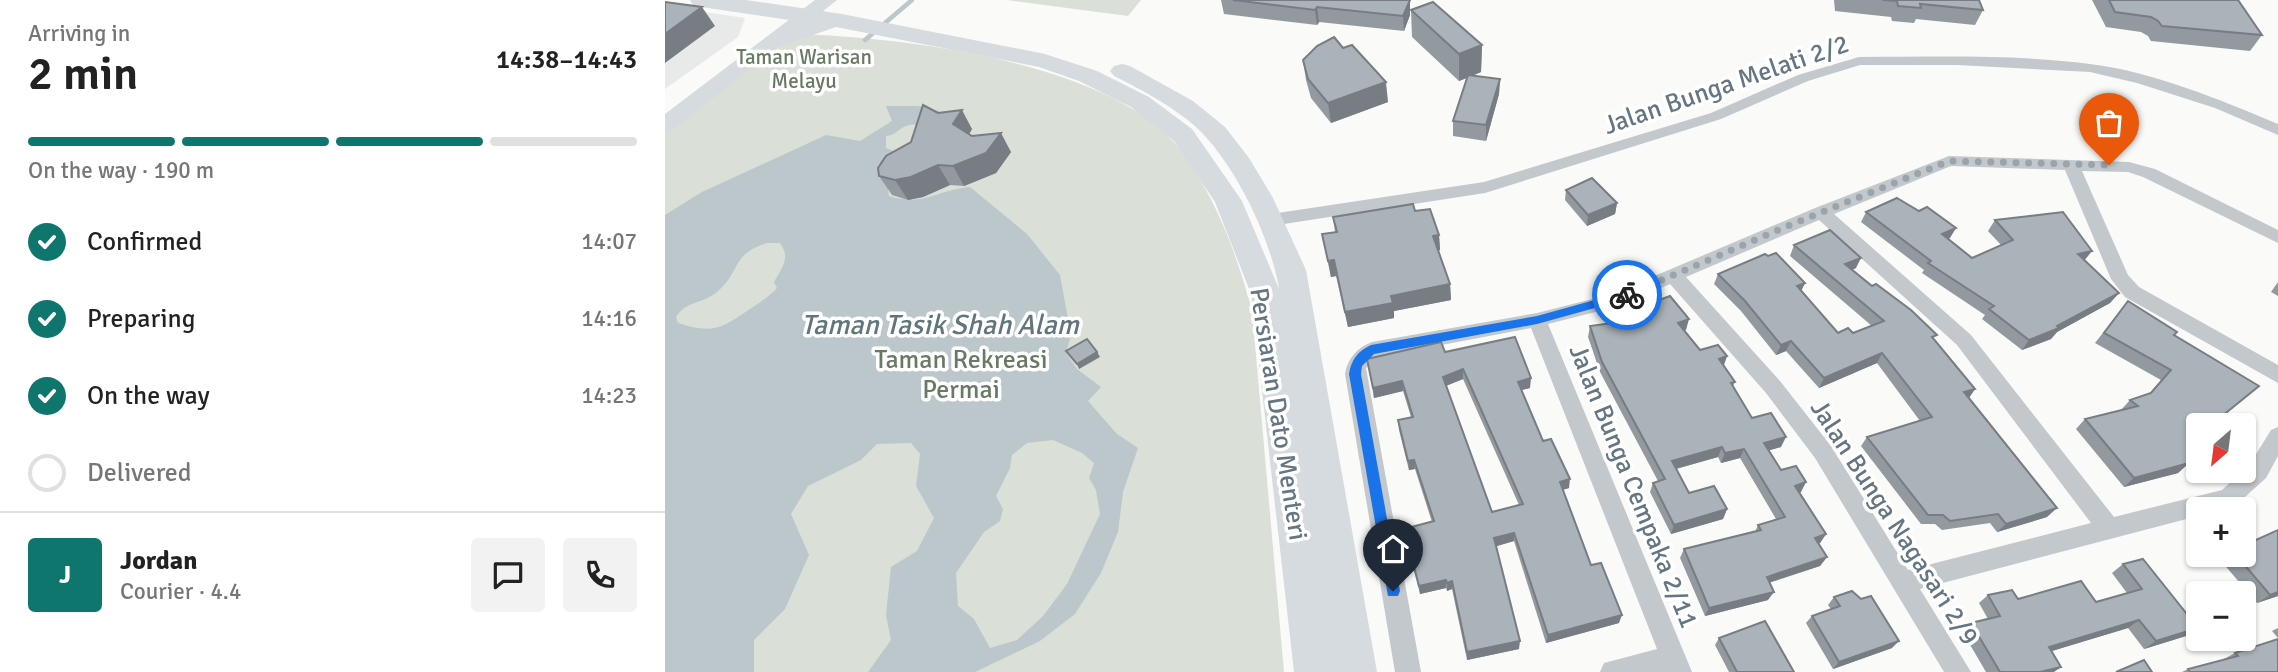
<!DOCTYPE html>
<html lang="en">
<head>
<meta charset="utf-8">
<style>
  :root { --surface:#fff; --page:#f2f2f2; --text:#222; --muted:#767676; --line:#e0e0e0; --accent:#0f766e }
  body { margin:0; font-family:Signika,sans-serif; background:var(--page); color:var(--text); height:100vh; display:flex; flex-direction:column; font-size:26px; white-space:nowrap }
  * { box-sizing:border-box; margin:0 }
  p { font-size:23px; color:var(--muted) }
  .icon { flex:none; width:38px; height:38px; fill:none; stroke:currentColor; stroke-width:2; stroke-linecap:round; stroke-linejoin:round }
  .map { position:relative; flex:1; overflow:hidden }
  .panel { display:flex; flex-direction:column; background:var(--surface); width:665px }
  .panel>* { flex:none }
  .needle { width:46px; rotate:208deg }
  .buttons { position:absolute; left:1521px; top:413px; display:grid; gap:14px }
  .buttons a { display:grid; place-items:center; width:70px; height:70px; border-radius:7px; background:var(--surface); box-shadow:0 2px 5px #0004; font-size:35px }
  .pin { position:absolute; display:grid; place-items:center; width:60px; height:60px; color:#fff; margin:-72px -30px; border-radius:50% 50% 50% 0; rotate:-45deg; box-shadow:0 0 7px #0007 }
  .pin .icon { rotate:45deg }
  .courier { position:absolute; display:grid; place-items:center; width:70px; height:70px; margin:-35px; border:5px solid #1a73e8; border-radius:50%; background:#fff; color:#222; box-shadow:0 2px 9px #0007 }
  .summary em { font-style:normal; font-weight:600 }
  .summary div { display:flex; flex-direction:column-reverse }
  .summary { display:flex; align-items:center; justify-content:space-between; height:119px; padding:0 28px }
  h1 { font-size:46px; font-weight:600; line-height:52px }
  .bar { display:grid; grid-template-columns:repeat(4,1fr); gap:10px 7px; align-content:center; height:84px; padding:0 28px }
  .bar i { height:9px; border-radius:5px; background:var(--line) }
  .bar .on { background:var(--accent) }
  .bar p { grid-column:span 4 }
  .line { display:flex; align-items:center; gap:18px; padding:0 28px; border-top:2px solid var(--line) }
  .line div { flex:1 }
  .round { display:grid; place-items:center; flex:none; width:74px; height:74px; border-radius:7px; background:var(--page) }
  ol { padding:0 28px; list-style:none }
  li { display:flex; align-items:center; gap:21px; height:77px }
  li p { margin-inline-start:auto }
  li .icon { padding:7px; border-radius:50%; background:var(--accent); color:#fff; stroke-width:4 }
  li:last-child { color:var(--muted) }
  li i { width:38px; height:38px; border:4px solid var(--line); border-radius:50% }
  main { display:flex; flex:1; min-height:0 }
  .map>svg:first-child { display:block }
</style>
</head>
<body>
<main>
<section class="panel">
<div class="summary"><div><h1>2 min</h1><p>Arriving in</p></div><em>14:38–14:43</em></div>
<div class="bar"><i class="on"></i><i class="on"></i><i class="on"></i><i></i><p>On the way · 190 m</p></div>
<ol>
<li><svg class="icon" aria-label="check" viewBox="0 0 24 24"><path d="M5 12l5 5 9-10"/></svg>Confirmed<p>14:07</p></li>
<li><svg class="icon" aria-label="check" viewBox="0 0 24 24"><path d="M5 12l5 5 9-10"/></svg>Preparing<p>14:16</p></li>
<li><svg class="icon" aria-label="check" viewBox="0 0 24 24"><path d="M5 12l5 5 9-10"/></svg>On the way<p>14:23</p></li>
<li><i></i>Delivered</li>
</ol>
<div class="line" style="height:126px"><b class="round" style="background:var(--accent);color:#fff">J</b><div><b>Jordan</b><p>Courier · 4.4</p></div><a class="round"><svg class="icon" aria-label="chat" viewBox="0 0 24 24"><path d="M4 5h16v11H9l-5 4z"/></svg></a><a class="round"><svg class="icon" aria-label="phone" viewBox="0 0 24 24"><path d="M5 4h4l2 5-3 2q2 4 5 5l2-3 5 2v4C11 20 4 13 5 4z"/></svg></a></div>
</section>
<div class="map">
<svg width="1613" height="672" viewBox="0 0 1613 672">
  <rect width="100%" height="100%" fill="#fafaf8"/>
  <!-- built -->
  <path fill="#e8e9e9" d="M0 6 80 18 73 37 0 89Z"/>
  <!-- green -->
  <g fill="#dadfd7">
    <path d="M342 0H476L463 16Z"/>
    <path d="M131 34C236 37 451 62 517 152 552 200 571 253 587 310L619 672H0V132L104 51Z"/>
  </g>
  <!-- water -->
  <path fill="#bbc7cb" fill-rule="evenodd" d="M221 106H255L274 111C260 131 250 120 237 128 230 132 230 135 221 136V148L233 153 223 189 224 196C259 207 271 190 305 187L362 234 395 275 406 335 401 353 412 369 436 387 423 401 452 434 473 448 458 492 453 532 436 573 410 614 375 641 310 672H203L226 640 221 615 226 567 252 551 269 518 251 486 255 454 246 443 212 444 196 460 143 486 126 514 144 555 120 609 89 640V672H0V215L37 192 161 135 195 141 227 121ZM102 243H115C126 257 117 268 109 282L112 288C104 297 95 302 85 309 56 329 47 334 13 323L11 317C22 300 38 304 52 292 76 272 66 254 102 243ZM388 440 417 453 429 463 424 478 431 490 435 514 402 584 378 616 352 640 325 648 309 619 293 606 291 573 319 532 335 521 338 509 331 496 345 468 347 455 362 443Z"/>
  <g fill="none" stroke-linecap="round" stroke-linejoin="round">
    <!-- stream -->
    <path stroke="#bbc7cb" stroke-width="4.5" d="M200 40 247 0"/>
    <!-- minor -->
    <g fill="#c3c8cc" fill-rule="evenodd">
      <path d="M1194 57C1269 57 1350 54 1425 64 1489 72 1553 99 1613 124V135L1550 108 1472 83 1425 72 1292 65H1195L1143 81 1056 119 820 193 606 226 597 220 606 214 819 182 1046 113 1133 75Z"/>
      <path d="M1284 156 1464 162 1490 169 1613 230V243L1478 177 1463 172 1417 171 1463 275 1474 287 1613 365V383L1460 297 1446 279 1400 170 1286 166 1169 214 1306 335 1449 517 1557 490 1585 464 1606 430 1613 427V456L1601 478 1571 505 1558 509H1533V516L1255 589 1306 672H1279L1150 458 1101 393 1005 284 958 305 883 324 1027 672H935L939 663 992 649 866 328 713 357 701 368 756 672H730L680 374C682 359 693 347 707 342L872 313 947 294 1150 208ZM1154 220 1292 345 1426 523 1243 570 1166 446 1115 381 1021 277Z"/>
    </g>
    <!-- secondary -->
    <path fill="#d6dbdf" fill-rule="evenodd" d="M150 0H172L8 130 0 132V114Z"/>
    <!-- primary -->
    <path fill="#d6dbdf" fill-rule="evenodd" d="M25 0H81L177 14 380 54 432 71 484 97 527 129 577 201 614 289C606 238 569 162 531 127 507 106 477 90 449 76L445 71 449 66 457 64 465 66 528 101 560 127 584 158 608 198 641 270 712 672H629L586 294 550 202 509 141 466 107 414 81 374 67 171 27 113 47 105 45 101 40 105 35 138 22 36 7 28 5Z"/>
  </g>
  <!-- wall -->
  <g fill="#929a9f" fill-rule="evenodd">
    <path d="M556 0H745V15L739 31 654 22 652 25 559 14Z"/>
    <path d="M1169 0H1314L1318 10 1310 25 1251 19 1249 23 1227 21 1226 17 1170 11Z"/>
    <path d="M1427 0H1573L1597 35 1585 51 1486 41 1483 36 1476 32 1441 27Z"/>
    <path d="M746 10 817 45 816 72 807 76 835 79 834 94 821 141 788 136V121L802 78 794 81 747 37Z"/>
    <path d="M638 60 723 102 666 123 646 98 641 80Z"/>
    <path d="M273 113 307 129 304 134 346 152 331 173 299 186 285 185 258 197 243 200 227 195 214 176Z"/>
    <path d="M901 190 952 203 950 214 922 226 900 200Z"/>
    <path d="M750 211 774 235 775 250 773 251 785 284 786 300 729 311V318L683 327 671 276 666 277 657 234 670 232 668 217Z"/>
    <path d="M1201 212 1285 238 1283 239 1307 258 1336 245 1323 231 1330 220 1420 260 1454 293 1445 303 1392 332 1386 339 1357 350 1317 319 1320 315 1257 273 1259 270 1196 222Z"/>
    <path d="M1129 245 1191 268 1187 270 1269 339 1310 389 1304 398 1382 517 1332 532 1325 523 1277 530 1270 524H1256L1196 446 1202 437 1255 421 1212 363 1154 388 1121 351 1111 355 1076 311 1049 284 1053 274 1140 283 1136 291 1173 333H1188L1207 326 1125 256Z"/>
    <path d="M1613 282V296L1606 292Z"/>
    <path d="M1463 301 1509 335 1594 386 1558 416 1533 425V458L1528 456 1524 463 1513 473 1459 487 1411 429 1420 419 1456 410 1465 400 1484 394 1496 380 1430 343Z"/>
    <path d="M962 312 1021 330H1019L1035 350 1062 356 1059 365 1070 382 1068 386 1087 418 1116 447 1104 450 1116 470 1141 482 1135 492 1161 534 1155 543 1153 544 1162 557 1155 566 1104 583 1103 600 1040 616 1015 558 1019 549 1090 532 1093 525 1111 519 1075 458 1056 463 1053 457 1011 469 1024 493 1062 509 1058 519 1006 534 985 492 988 483 993 481 935 372 923 337 925 326 961 321Z"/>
    <path d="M780 352 865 388 856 390 878 441 904 488 898 490 926 565 954 623 881 643 849 541 831 546 854 649 802 660 787 589 782 591 781 588 755 594 741 537 739 529 767 522 750 469 744 470 734 430 733 420 746 417 738 391 709 398 702 359ZM798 379 854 505 827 512 781 386Z"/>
    <path d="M1551 555H1578L1613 596 1592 603Z"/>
    <path d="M1458 564 1533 628 1521 636 1479 649 1463 628 1386 651 1389 672H1321L1297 631 1306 623 1323 619 1314 603 1323 595 1353 599 1431 602 1462 593 1447 573Z"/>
    <path d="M1169 597 1196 599 1227 648 1168 669 1141 623 1147 616 1166 609 1163 605Z"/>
    <path d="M1613 628V638L1607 631Z"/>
    <path d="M1054 638 1129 672H1064L1050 645Z"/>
    <path d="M1570 653 1613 672H1517L1523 669 1557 660Z"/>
  </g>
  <!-- shaded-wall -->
  <g fill="#777d82">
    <path d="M745 0V15L739 31 738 16Z"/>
    <path d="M37 7 50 26 0 63V34Z"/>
    <path d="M652 7 654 22 652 25 650 10Z"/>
    <path d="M817 45 816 72 794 81V54Z"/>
    <path d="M835 79 834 94 821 141V125Z"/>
    <path d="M721 82 723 102 666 123 663 103Z"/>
    <path d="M297 110 307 129 299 143 288 124Z"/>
    <path d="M336 133 346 152 331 173 299 186 288 166Z"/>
    <path d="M273 165 285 185 258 197 243 200 230 180Z"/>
    <path d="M952 203 950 214 922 226 923 215Z"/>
    <path d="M1291 228 1285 238 1271 244 1277 234Z"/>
    <path d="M774 235 775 250 769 252 768 236Z"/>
    <path d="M1427 251 1419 261 1413 254Z"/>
    <path d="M1196 258 1191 268 1176 275 1180 264Z"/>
    <path d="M669 260 671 276 666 277 663 261Z"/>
    <path d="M1140 283 1135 293 1132 286Z"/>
    <path d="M785 284 786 300 729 311V318L683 327 680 312 726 296Z"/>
    <path d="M1454 293 1445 303 1392 332 1386 339 1357 350 1364 340Z"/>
    <path d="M1024 319 1021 330 1010 334 1013 323Z"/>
    <path d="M1126 341 1121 351 1111 355 1116 345Z"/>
    <path d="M432 352 435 357 414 369 412 364Z"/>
    <path d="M1217 353 1212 363 1154 388 1159 378Z"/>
    <path d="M1062 356 1058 367 1054 359Z"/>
    <path d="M798 369V379L778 387V377Z"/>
    <path d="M866 378 865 388 852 391 853 382Z"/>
    <path d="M737 381 738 391 709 398 708 388Z"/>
    <path d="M1310 389 1303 399 1299 392Z"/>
    <path d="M1121 437 1116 447 1095 453 1099 443Z"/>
    <path d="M1057 447 1053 457 1003 471 1007 461Z"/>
    <path d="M1079 449 1075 458 1056 463 1060 453Z"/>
    <path d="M749 460 750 469 744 470 743 461Z"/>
    <path d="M1524 463 1513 473 1459 487 1469 478Z"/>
    <path d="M905 479 904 488 893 491 895 482Z"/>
    <path d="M1141 482 1136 492 1125 495 1130 486Z"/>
    <path d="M1392 508 1382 517 1332 532 1341 524Z"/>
    <path d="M1062 509 1058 519 1006 534 1009 525Z"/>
    <path d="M849 533V541L829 547V538Z"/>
    <path d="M1161 534 1155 543 1144 547 1150 538Z"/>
    <path d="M1162 557 1155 566 1096 585 1102 577Z"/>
    <path d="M781 580V588L755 594 754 586Z"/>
    <path d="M787 581V589L782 591V583Z"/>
    <path d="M1109 592 1103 600 1040 616 1044 608Z"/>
    <path d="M1613 592V596L1592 603 1605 595Z"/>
    <path d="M957 615 954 623 881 643 883 635Z"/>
    <path d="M1474 620 1463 628 1374 655 1384 647Z"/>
    <path d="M1533 628 1521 636 1479 649 1491 641Z"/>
    <path d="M855 641 854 649 802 660V652Z"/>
    <path d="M1234 641 1227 648 1168 669 1174 662Z"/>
    <path d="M1396 667 1389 672H1375Z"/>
  </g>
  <!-- building -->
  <g fill="#aab3b9" stroke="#777d82" stroke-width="2" fill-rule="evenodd">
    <path d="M568 0H745L738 16 652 7 650 10Z"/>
    <path d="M1218 0H1314L1318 10 1255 4 1256 8 1233 6 1232 1Z"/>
    <path d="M1444 0H1573L1597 35 1497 26 1493 21 1486 17 1450 12Z"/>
    <path d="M0 2 37 7 0 34Z"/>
    <path d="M768 2 817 45 794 54 746 10Z"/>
    <path d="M669 37 678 48 687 45 721 82 663 103 643 79 638 60 652 46Z"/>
    <path d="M803 75 835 79 821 125 788 121Z"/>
    <path d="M258 105 273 113 297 110 288 124 307 136 336 133 321 153 288 166 273 165 246 177 230 180 214 176 213 168 221 156 246 142Z"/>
    <path d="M927 178 952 203 923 215 901 190Z"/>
    <path d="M1232 198 1254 211 1262 207 1291 228 1277 234 1307 258 1348 240 1330 220 1398 212 1427 251 1413 254 1454 293 1392 326 1394 328 1364 340 1324 309 1329 306 1263 263 1266 261 1201 212Z"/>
    <path d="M748 204 750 211 765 209 774 235 768 236 785 284 726 296 728 303 680 312 669 260 663 261 657 234 672 232 668 217Z"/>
    <path d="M1165 230 1196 258 1180 264 1207 286 1211 284 1246 310 1272 335 1267 337 1310 389 1299 392 1392 508 1341 524 1333 514 1285 521 1278 515H1263L1202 437 1267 417 1217 353 1159 378 1126 341 1116 345 1080 301 1053 274 1100 254 1103 256 1111 253 1140 283 1132 286 1173 333 1183 328 1188 333 1219 321 1129 245Z"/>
    <path d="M1005 296 1024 319 1013 323 1035 350 1053 345 1062 356 1054 359 1070 382 1066 383 1087 418 1106 413 1121 437 1099 443 1116 470 1131 466 1141 482 1130 486 1161 534 1150 538 1162 557 1102 577 1109 592 1044 608 1019 549 1096 530 1093 525 1120 517 1079 449 1060 453 1057 447 1007 461 1024 493 1049 486 1062 509 1009 525 988 483 1000 479 937 362 925 326 969 320 962 312Z"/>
    <path d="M1463 301 1512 332 1509 335 1594 386 1557 416 1566 421 1563 425H1533V448L1524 463 1469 478 1420 419 1473 406 1465 400 1486 393 1506 370 1439 333Z"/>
    <path d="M850 337 866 378 853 382 878 441 886 439 905 479 895 482 926 565 936 563 957 615 883 635 849 533 829 538 855 641 802 652 787 581 782 583 781 580 754 586 739 529 769 521 749 460 743 461 733 420 748 417 737 381 708 388 702 359 776 342 780 352ZM798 369 858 504 827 512 778 377Z"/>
    <path d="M422 339 432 352 412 364 401 351Z"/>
    <path d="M1613 530V592L1605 595 1571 555H1578V540L1582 544Z"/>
    <path d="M1478 559 1533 628 1491 641 1474 620 1384 647 1396 667 1375 672H1335L1306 623 1335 616 1323 595 1347 590 1353 599 1416 581 1431 602 1477 589 1458 564Z"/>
    <path d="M1187 591 1196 599 1206 596 1234 641 1174 662 1147 616 1175 606 1169 597Z"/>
    <path d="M1100 621 1129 672H1072L1054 638Z"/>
    <path d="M1613 639V672H1525L1523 669 1573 656 1570 653Z"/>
    <path d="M1479 660 1487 672H1451Z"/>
  </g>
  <!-- route -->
  <path fill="#1a73e8" d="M962 291 968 295 966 298 872 324 709 354 697 366 696 374 735 591 733 596H723L684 374C686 360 693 351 706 345L872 316Z"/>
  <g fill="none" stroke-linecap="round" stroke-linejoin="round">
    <!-- done -->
    <path stroke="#99a4ac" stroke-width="7" stroke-dasharray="0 12.6" d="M962 295 1125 225 1284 161 1444 165"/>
  </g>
  <g text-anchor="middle" stroke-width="7" stroke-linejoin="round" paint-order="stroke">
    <!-- far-park labels -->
    <g font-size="21" fill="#687a64" stroke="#fff">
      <text x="139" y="64">Taman Warisan<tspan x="139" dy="24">Melayu</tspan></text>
    </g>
    <!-- street labels -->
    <g font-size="26" fill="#657683" stroke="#fff">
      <text transform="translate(1061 84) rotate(-19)" y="9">Jalan Bunga Melati 2/2</text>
      <text transform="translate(614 414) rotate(81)" y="9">Persiaran Dato Menteri</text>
      <text transform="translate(969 486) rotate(68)" y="9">Jalan Bunga Cempaka 2/11</text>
      <text transform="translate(1230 522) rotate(57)" y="9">Jalan Bunga Nagasari 2/9</text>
    </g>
    <!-- park labels -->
    <g font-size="26" fill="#687a64" stroke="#fff">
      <text x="296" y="368">Taman Rekreasi<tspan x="296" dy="30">Permai</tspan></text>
    </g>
    <!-- water labels -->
    <g font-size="28" font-style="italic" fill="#60757c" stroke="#fff">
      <text x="275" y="334">Taman Tasik Shah Alam</text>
    </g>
  </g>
</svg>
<div class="buttons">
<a><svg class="needle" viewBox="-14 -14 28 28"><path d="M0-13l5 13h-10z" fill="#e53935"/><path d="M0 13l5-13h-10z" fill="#767676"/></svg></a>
<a>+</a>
<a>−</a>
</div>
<div class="pin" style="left:1444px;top:165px;background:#ea580c"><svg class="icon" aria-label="bag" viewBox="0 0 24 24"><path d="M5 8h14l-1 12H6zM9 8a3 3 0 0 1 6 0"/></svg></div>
<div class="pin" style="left:728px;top:591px;background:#1f2937"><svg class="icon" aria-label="home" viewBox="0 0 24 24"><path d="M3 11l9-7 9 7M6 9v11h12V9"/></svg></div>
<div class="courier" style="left:962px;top:295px"><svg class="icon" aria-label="bike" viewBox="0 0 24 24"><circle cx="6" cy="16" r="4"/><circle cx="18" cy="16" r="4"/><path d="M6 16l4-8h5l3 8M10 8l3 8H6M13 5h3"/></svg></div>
</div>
</main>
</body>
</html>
